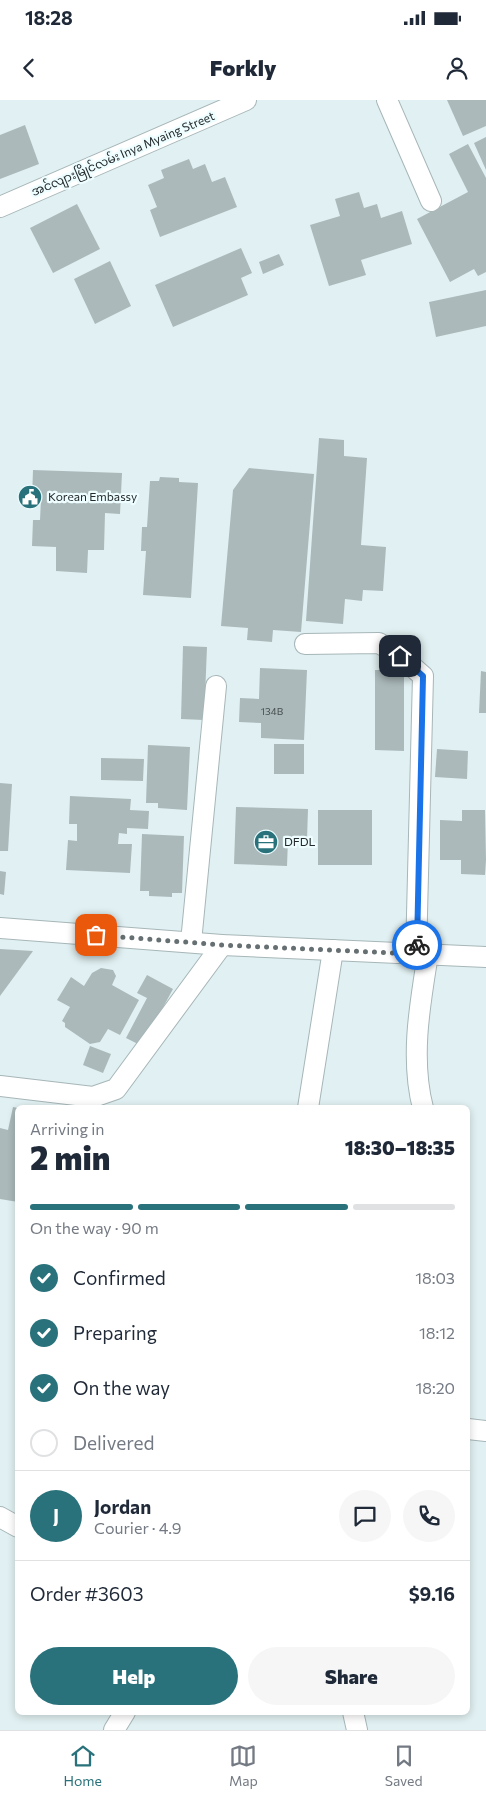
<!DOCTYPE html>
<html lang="en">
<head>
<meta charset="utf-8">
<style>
  :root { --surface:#fff; --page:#f6f6f7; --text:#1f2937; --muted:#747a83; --line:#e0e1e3; --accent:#29727b }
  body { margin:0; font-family:Commissioner,"Noto Sans Myanmar",sans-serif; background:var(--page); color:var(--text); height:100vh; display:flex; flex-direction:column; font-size:19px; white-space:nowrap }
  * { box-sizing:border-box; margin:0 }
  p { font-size:16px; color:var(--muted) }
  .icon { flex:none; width:28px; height:28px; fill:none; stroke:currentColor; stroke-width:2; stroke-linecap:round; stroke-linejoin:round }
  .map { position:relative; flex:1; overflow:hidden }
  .drawer { position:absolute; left:15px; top:1005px; width:455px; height:610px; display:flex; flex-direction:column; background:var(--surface); border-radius:8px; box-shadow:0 2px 8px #0003 }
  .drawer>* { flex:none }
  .pin { position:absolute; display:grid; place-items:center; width:42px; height:42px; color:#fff; margin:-21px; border-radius:10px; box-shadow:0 2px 8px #0006 }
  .courier { position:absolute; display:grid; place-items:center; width:50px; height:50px; margin:-25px; border:4px solid #1a73e8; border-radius:50%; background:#fff; color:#222; box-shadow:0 1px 6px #0007 }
  .headline em { font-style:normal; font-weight:800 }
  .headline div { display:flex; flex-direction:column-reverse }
  .headline { display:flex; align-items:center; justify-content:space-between; height:85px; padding:0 15px }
  h1 { font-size:32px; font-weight:800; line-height:38px }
  .bar { display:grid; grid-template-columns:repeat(4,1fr); gap:8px 5px; align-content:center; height:60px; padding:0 15px }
  .bar i { height:6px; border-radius:4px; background:var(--line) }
  .bar .on { background:var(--accent) }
  .bar p { grid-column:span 4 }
  .line { display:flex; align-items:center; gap:12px; padding:0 15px; border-top:1px solid var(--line) }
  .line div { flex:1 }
  .round { display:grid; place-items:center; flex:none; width:52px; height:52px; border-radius:26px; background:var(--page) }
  ol { padding:0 15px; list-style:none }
  li { display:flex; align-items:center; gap:15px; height:55px }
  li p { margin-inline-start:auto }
  li .icon { padding:5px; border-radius:50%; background:var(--accent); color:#fff; stroke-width:4 }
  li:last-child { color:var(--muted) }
  li i { width:28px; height:28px; border:2px solid var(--line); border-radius:50% }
  .cta { display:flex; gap:10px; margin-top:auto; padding:10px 15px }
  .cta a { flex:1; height:58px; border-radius:30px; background:var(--accent); color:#fff; font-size:20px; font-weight:800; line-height:58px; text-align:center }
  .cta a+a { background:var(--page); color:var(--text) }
  .status { display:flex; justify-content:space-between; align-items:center; height:35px; padding:0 25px; background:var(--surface); direction:ltr }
  .status svg { height:14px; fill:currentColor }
  header { display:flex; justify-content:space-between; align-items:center; height:65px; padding:0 15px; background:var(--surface); font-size:22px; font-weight:800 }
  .menu { display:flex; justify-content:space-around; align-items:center; height:70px; border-top:1px solid var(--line); background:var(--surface); font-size:14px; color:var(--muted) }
  .menu a { display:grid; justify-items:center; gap:2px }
  .menu .on { color:var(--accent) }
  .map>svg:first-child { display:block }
</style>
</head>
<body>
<div class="status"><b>18:28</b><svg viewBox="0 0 49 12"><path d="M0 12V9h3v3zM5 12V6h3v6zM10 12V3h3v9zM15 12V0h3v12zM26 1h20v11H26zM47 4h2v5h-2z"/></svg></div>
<header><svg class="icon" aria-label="back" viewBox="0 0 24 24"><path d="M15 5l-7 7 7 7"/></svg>Forkly<svg class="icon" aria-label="person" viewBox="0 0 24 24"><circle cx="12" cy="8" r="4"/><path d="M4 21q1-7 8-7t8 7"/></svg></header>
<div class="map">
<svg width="486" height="1630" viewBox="0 0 486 1630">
  <rect width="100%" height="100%" fill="#e1f0f2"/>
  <!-- building -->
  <g fill="#abb9bb">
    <path d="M447 0H486V26L463 36Z"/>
    <path d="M25 25 39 64 0 79V35Z"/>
    <path d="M486 37V70L474 43Z"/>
    <path d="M468 44 486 78V172L478 176 474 169 450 182 417 119 468 92 449 54Z"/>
    <path d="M189 59 193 69 205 64 212 82 225 77 237 107 160 137 150 110 157 107 148 85 164 78 161 70Z"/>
    <path d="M359 92 364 108 377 104 381 118 402 111 412 144 361 160 366 175 329 186 310 125 340 116 335 99Z"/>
    <path d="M77 104 100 149 53 173 30 128Z"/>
    <path d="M241 148 252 173 241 178 248 195 173 227 155 185Z"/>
    <path d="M279 154 284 165 263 174 259 162Z"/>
    <path d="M110 161 131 206 95 224 74 179Z"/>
    <path d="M486 190V226L436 237 429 202Z"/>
    <path d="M319 338 344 340V356L367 358 361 445 386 447 383 491 363 490 362 501 345 499 343 524 306 521Z"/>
    <path d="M249 368 314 374 301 532 273 530 272 542 247 540 248 528 221 526 233 390Z"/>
    <path d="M33 370 122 373 120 414 105 413 104 450H88L87 473 56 471V447L32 446 33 420H40L41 399H32Z"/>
    <path d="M160 377 179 378V382L198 383 191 498 143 495 146 451H141L142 427H147L150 381H159Z"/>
    <path d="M183 546 207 547 204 620 181 619Z"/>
    <path d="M260 568 307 570 304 640 261 638V623L239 622 240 598 259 599Z"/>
    <path d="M375 570H404V651L375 650Z"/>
    <path d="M481 571 486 572V613H479Z"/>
    <rect x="274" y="644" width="30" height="30"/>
    <path d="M148 645 190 647 187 710 158 708V703H146Z"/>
    <path d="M437 649 468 651 467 679 435 677Z"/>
    <path d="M101 658 144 659 143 681 101 680Z"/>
    <path d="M0 683 12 684 8 751H0Z"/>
    <path d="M70 696 131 699 130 710 149 711 148 729 127 728V734L119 733 118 744H132L130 773 66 770 68 740 77 741V724H69Z"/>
    <path d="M236 707 308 709 307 740H288L287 766 234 764Z"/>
    <rect x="318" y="710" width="54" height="55"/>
    <path d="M462 710H485L486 760 485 775 461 774V760H440V720L462 721Z"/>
    <path d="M142 734 184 736 182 793H172V797L149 796V791H140Z"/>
    <path d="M0 771 6 772 4 795 0 794Z"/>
    <path d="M0 849 33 851 0 896Z"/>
    <path d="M101 868 113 870 116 876 112 885 139 900 120 935 108 929 100 942 90 944 65 927V923L62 921 70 907 57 900 71 877 84 886 92 873Z"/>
    <path d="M147 875 173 889 142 946 126 938 147 898 137 893Z"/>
    <path d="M90 946 111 954 103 973 83 965Z"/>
    <path d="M13 1007 18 1008V1102L0 1099V1028L8 1030Z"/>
  </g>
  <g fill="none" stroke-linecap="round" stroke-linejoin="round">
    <!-- minor casing -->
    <g stroke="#a7b6b8" stroke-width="22">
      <g id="minor">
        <path d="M387 0 431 101"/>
        <path d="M0 107 246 0"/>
        <path d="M305 544 379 543 400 556 423 576 416 854"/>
        <path d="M0 828 222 845 486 857"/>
        <path d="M191 842 216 586"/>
        <path d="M0 986 93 997 116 989 222 845"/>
        <path d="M308 1008 333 850"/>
        <path d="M423 1008C410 958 420 904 428 854"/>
        <path d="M468 1329 486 1331"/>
        <path d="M0 1417 18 1427"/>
        <path d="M353 1612 357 1630"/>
        <path d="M114 1630 125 1612"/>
      </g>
    </g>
    <!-- minor -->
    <use href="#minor" stroke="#fff" stroke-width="20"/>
  </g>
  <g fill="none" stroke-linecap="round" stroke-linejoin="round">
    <!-- done -->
    <path stroke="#666f71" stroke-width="5" stroke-dasharray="0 9" d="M96 835 222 845 416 854 417 845"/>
    <!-- route -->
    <path stroke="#1a73e8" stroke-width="6" d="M400 556 423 576 417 845"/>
  </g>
  <!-- icons -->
  <defs>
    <g id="civic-disc" transform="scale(1.25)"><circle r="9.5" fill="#29727b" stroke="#eefdff"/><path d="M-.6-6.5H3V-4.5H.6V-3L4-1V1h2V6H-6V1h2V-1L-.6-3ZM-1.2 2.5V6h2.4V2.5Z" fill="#fff"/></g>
    <g id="office-disc" transform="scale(1.25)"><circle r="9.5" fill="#29727b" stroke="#eefdff"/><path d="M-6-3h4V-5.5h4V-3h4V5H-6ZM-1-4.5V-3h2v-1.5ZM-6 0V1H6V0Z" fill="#fff"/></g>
  </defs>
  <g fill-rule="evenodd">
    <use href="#civic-disc" x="30" y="397"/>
    <use href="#office-disc" x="266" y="742"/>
  </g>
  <g text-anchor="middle" stroke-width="4.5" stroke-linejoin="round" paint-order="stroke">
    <!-- number labels -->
    <g font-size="10" fill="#464e4f">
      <text x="272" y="615">134B</text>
    </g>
    <!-- street labels -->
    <g font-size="12" fill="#242a2b" stroke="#eefdff">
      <text transform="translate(123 54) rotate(-23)" y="4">အင်လျားမြိုင်လမ်း Inya Myaing Street</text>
    </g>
    <!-- poi labels -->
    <g font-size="12" fill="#242a2b" stroke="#eefdff" text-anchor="start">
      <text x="48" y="401">Korean Embassy</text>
      <text x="284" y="746">DFDL</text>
    </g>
  </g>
</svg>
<div class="pin" style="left:96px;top:835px;background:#ea580c"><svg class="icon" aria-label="bag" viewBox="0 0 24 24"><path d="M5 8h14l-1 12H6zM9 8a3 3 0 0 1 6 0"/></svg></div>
<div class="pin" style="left:400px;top:556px;background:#1f2937"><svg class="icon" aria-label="home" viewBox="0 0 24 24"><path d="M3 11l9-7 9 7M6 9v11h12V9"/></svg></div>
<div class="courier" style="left:417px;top:845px"><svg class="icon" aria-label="bike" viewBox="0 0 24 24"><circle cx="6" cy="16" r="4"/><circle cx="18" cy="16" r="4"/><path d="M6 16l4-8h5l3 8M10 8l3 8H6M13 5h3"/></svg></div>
<section class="drawer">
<div class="headline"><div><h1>2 min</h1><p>Arriving in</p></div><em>18:30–18:35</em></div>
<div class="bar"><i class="on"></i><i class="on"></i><i class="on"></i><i></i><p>On the way · 90 m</p></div>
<ol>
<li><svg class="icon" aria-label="check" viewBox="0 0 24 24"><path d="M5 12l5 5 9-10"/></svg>Confirmed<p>18:03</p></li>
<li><svg class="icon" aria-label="check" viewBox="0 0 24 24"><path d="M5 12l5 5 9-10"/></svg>Preparing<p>18:12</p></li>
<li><svg class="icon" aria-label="check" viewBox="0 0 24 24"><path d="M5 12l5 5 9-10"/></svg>On the way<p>18:20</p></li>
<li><i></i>Delivered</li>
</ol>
<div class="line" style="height:90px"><b class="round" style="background:var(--accent);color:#fff">J</b><div><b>Jordan</b><p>Courier · 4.9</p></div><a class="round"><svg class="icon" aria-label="chat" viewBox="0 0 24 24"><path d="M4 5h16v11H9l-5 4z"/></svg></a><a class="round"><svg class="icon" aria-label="phone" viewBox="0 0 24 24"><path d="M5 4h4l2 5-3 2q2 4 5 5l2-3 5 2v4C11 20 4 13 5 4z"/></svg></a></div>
<div class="line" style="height:65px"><div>Order #3603</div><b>$9.16</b></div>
<div class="cta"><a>Help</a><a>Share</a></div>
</section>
</div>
<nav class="menu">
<a class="on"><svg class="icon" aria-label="home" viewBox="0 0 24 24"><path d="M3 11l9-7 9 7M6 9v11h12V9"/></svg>Home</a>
<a><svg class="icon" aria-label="map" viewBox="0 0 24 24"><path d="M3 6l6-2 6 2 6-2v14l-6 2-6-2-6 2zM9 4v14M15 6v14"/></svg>Map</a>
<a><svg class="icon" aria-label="saved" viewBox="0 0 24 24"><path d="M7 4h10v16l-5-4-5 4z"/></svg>Saved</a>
</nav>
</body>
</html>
